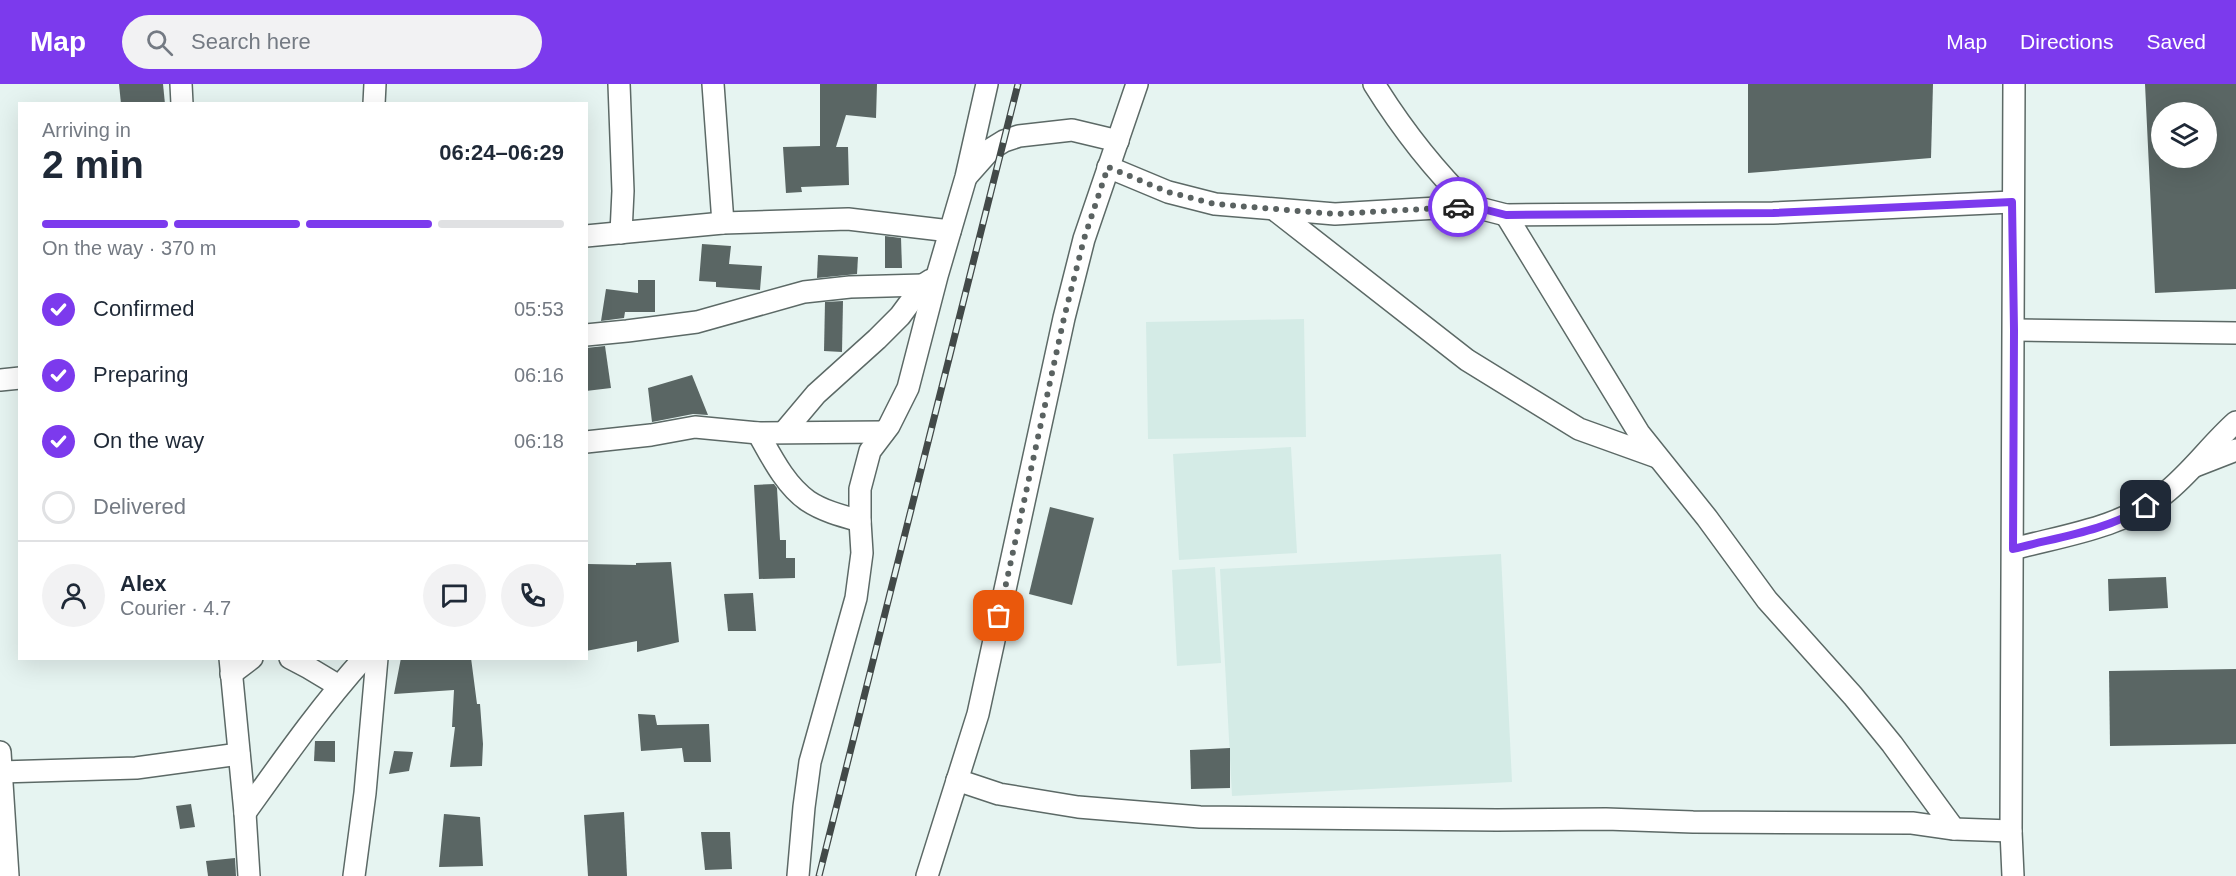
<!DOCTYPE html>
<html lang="en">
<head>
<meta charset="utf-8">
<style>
  :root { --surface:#fff; --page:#f2f2f3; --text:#1f2937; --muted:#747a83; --line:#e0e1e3; --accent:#7c3aed }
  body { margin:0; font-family:Helvetica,sans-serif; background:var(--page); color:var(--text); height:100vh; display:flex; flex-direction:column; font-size:22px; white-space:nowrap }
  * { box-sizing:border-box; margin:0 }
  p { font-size:20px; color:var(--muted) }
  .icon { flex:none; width:33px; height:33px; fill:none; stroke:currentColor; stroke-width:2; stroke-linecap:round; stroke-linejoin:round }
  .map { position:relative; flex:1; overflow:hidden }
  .sheet { position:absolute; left:18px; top:18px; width:570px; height:558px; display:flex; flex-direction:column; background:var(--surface); border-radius:0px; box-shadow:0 6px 24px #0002 }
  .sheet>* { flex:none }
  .buttons { position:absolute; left:2151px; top:18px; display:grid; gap:12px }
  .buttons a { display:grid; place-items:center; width:66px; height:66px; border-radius:50%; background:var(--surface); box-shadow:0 6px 24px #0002; font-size:30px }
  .pin { position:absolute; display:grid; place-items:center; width:51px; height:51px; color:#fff; margin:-26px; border-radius:12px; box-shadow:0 3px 9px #0006 }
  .courier { position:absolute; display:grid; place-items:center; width:60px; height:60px; margin:-30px; border:4px solid #7c3aed; border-radius:50%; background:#fff; color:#222; box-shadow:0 2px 8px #0007 }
  .summary em { font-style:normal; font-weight:800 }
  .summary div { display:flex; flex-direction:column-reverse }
  .summary { display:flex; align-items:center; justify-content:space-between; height:102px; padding:0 24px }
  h1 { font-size:39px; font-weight:800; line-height:45px }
  .bar { display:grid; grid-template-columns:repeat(4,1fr); gap:9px 6px; align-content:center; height:72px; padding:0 24px }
  .bar i { height:8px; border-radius:4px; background:var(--line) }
  .bar .active { background:var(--accent) }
  .bar p { grid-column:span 4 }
  .line { display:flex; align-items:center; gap:15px; padding:0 24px; border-top:2px solid var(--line) }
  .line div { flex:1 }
  .round { display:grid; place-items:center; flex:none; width:63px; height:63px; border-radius:32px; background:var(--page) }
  ol { padding:0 24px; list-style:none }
  li { display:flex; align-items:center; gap:18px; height:66px }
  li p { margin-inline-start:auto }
  li .icon { padding:6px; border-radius:50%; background:var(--accent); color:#fff; stroke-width:4 }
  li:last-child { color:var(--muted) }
  li i { width:33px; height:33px; border:3px solid var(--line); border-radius:50% }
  header { display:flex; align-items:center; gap:36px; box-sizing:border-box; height:84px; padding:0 30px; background:var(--accent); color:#fff }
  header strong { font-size:28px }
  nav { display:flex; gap:33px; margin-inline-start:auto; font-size:21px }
  .search { width:420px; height:54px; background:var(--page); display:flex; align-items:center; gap:15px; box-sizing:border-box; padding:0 21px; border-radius:33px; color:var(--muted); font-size:22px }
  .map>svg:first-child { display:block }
</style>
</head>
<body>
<header>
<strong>Map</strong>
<div class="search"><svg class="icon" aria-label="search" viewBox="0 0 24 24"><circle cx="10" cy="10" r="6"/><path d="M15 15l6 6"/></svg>Search here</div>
<nav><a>Map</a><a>Directions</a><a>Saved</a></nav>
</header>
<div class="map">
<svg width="2236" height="792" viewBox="0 0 2236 792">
  <rect width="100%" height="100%" fill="#e6f4f1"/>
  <!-- built -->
  <g fill="#d4ebe6">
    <path d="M1304 235 1306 353 1148 355 1146 238Z"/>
    <path d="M1291 363 1297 469 1179 476 1173 370Z"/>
    <path d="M1501 470 1512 698 1232 712 1220 485Z"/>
    <path d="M1215 483 1221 579 1177 582 1172 486Z"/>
  </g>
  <!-- building -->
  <g fill="#5a6664" fill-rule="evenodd">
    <path d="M119 0H163L165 20H121Z"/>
    <path d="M820 0H877L876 34 846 31 836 63H848L849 101 801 103 802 108 786 109 783 63 820 62Z"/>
    <path d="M1748 0H1933L1931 74 1748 89Z"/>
    <path d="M2145 0H2236V205L2155 209ZM2162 28H2206V74H2162Z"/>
    <path d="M885 152 901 154 902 184H885Z"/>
    <path d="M702 160 731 162 729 180 762 182 760 206 716 203V198L699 197Z"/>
    <path d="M818 171 858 173 857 190 817 194Z"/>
    <path d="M638 196H655V228H625L624 234 601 237 606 205 638 209Z"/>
    <path d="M843 217 842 268 824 267 825 218Z"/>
    <path d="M605 262 611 304 586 307V264Z"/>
    <path d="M692 291 708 331 693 330 652 338 648 304Z"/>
    <path d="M774 400 777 404 780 456H786V474H795V494L759 495 754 401Z"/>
    <path d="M1050 423 1094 434 1072 521 1029 510Z"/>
    <path d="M671 478 679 558 637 568V557L586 567 588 480 636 481V479Z"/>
    <path d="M2166 493 2168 524 2109 527 2108 495Z"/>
    <path d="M753 509 756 547H728L724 510Z"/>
    <path d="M401 574H471L477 620H480L483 660 482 682 450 683 455 643H452L454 606 394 610Z"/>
    <path d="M2236 585V660L2110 662 2109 587Z"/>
    <path d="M638 630 655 631 657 641 709 640 711 678H684L682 664 641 667Z"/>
    <path d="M315 657H335V678L314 677Z"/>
    <path d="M1230 664V704L1191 705 1190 666Z"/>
    <path d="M394 667 413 668 409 687 389 690Z"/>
    <path d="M191 720 195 743 180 745 176 722Z"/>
    <path d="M624 728 627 792H588L584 731Z"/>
    <path d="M444 730 480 733 483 782 439 783Z"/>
    <path d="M701 748H730L732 785 705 786Z"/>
    <path d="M235 774 236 792H208L206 777Z"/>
  </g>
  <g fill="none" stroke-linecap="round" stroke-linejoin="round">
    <!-- minor casing -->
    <g stroke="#5c6966" stroke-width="24">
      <g id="minor">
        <path d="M181 0 182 20"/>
        <path d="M619 0 623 107 621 149"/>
        <path d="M713 0 723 139"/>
        <path d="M1374 0C1402 45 1433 85 1471 122"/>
        <path d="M374 20 375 0"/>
        <path d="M1108 83 1168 108 1215 120 1335 130 1471 122 1506 131 1773 129 2012 118"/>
        <path d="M967 92 991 65 1004 57 1019 52 1072 46 1118 57"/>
        <path d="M1275 126 1467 276 1579 345 1657 373"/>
        <path d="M1506 131 1639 349 1707 434 1767 516 1853 612 1892 660 1954 745"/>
        <path d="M586 152 723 139 848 135 950 147"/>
        <path d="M2015 246 2236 249"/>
        <path d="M586 251 627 247 697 238 804 208 850 203 923 201"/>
        <path d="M0 296 20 294"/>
        <path d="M784 348 816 310 877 255 900 232 923 201 931 196"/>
        <path d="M758 349C771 372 785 401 808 417 823 427 842 432 860 437"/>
        <path d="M586 358 651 351 695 343 758 349 884 348"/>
        <path d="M2195 382 2236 366"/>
        <path d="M2013 465C2065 451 2121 444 2164 410 2191 389 2211 360 2236 338"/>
        <path d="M230 574 245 729 249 792"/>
        <path d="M290 574 309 584 339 602"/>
        <path d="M231 590 252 574"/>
        <path d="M0 668 8 792"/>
        <path d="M0 688 136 684 239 670"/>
        <path d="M957 696 999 710 1078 723 1200 733 1497 736 1606 735 1693 738 1912 739 1954 745 2011 747"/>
        <path d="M245 729C283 676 320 623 364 574"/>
        <path d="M354 792 365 709 377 574"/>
        <path d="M798 792 804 723 810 678 856 514 862 469 860 437V405L870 367 889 342 908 304 937 192 966 93 987 0"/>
        <path d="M927 792 978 630 1064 234 1084 155 1137 0"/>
        <path d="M2013 792 2011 747 2014 0"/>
      </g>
    </g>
    <!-- minor -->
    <use href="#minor" stroke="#fff" stroke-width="21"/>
    <!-- rail casing -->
    <g stroke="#424948" stroke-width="7">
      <path id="rail" d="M819 792 1018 0"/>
    </g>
    <!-- rail -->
    <use href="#rail" stroke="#e6f4f1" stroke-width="4.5" stroke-dasharray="14" stroke-linecap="butt"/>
  </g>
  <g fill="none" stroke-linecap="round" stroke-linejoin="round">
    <!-- done -->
    <path stroke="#5a6261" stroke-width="6" stroke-dasharray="0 10.8" d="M999 532 1064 234 1084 155 1108 83 1168 108 1215 120 1335 130 1458 123"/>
    <!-- route -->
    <path stroke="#7c3aed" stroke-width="8" d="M1458 123 1471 122 1506 131 1773 129 2012 118 2014 246 2013 465C2058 453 2106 447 2146 422"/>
  </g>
</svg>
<div class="buttons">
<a><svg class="icon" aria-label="layers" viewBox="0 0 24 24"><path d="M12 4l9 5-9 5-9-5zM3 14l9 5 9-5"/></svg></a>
</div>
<div class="pin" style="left:999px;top:532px;background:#ea580c"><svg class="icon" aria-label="bag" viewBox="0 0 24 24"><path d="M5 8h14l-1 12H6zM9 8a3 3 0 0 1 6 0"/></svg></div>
<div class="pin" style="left:2146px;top:422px;background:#1f2937"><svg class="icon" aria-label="home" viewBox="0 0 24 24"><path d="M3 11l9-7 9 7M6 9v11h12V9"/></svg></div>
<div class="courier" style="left:1458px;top:123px"><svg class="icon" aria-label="car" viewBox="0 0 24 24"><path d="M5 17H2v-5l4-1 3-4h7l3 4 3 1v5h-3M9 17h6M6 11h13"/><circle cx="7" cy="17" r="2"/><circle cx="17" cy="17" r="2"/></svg></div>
<section class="sheet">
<div class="summary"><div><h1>2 min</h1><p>Arriving in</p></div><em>06:24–06:29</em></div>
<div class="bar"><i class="active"></i><i class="active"></i><i class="active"></i><i></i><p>On the way · 370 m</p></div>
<ol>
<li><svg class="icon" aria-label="check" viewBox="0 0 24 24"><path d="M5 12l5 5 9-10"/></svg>Confirmed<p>05:53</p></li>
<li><svg class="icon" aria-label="check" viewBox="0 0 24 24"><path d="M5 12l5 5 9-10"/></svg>Preparing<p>06:16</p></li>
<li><svg class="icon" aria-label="check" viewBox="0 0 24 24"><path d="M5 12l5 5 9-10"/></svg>On the way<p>06:18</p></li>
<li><i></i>Delivered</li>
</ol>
<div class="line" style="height:108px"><a class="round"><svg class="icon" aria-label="person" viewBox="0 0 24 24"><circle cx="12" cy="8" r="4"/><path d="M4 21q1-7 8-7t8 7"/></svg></a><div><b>Alex</b><p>Courier · 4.7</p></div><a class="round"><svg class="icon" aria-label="chat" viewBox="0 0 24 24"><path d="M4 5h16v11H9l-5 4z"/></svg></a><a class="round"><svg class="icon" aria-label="phone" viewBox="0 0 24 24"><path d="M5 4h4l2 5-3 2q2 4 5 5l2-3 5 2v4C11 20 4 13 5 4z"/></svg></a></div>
</section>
</div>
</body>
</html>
